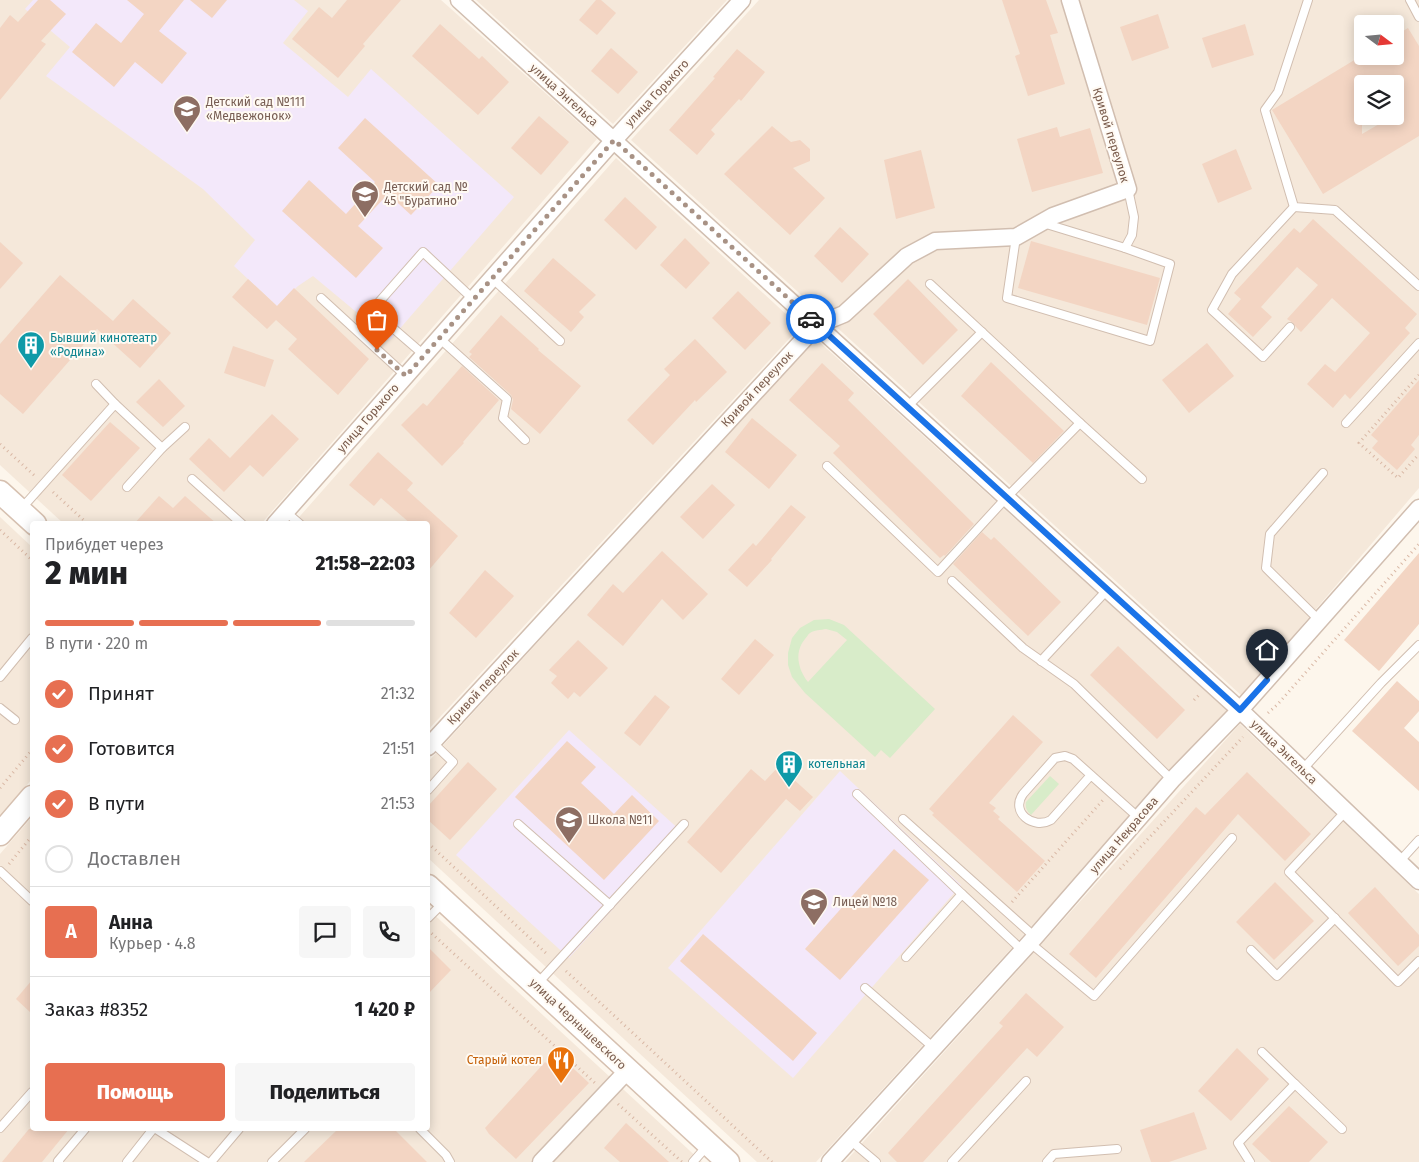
<!DOCTYPE html>
<html lang="ru">
<head>
<meta charset="utf-8">
<style>
  :root { --surface:#fff; --page:#f6f6f6; --text:#202124; --muted:#757577; --line:#e0e0e0; --accent:#e76f51 }
  body { margin:0; font-family:"Fira Sans",sans-serif; background:var(--page); color:var(--text); height:100vh; display:flex; flex-direction:column; font-size:19px; white-space:nowrap }
  * { box-sizing:border-box; margin:0 }
  p { font-size:16px; color:var(--muted) }
  .icon { flex:none; width:28px; height:28px; fill:none; stroke:currentColor; stroke-width:2; stroke-linecap:round; stroke-linejoin:round }
  .map { position:relative; flex:1; overflow:hidden }
  .panel { position:absolute; left:30px; top:521px; width:400px; height:610px; display:flex; flex-direction:column; background:var(--surface); border-radius:5px; box-shadow:0 2px 12px #0003 }
  .panel>* { flex:none }
  .needle { width:32px; rotate:106deg }
  .controls { position:absolute; left:1354px; top:15px; display:grid; gap:10px }
  .controls a { display:grid; place-items:center; width:50px; height:50px; border-radius:5px; background:var(--surface); box-shadow:0 2px 12px #0003; font-size:25px }
  .pin { position:absolute; display:grid; place-items:center; width:42px; height:42px; color:#fff; margin:-51px -21px; border-radius:50% 50% 50% 0; rotate:-45deg; box-shadow:0 0 5px #0007 }
  .pin .icon { rotate:45deg }
  .courier { position:absolute; display:grid; place-items:center; width:50px; height:50px; margin:-25px; border:4px solid #1a73e8; border-radius:50%; background:#fff; color:#222; box-shadow:0 1px 6px #0007 }
  .headline em { font-style:normal; font-weight:800 }
  .headline div { display:flex; flex-direction:column-reverse }
  .headline { display:flex; align-items:center; justify-content:space-between; height:85px; padding:0 15px }
  h1 { font-size:32px; font-weight:800; line-height:38px }
  .bar { display:grid; grid-template-columns:repeat(4,1fr); gap:8px 5px; align-content:center; height:60px; padding:0 15px }
  .bar i { height:6px; border-radius:4px; background:var(--line) }
  .bar .current { background:var(--accent) }
  .bar p { grid-column:span 4 }
  .line { display:flex; align-items:center; gap:12px; padding:0 15px; border-top:1px solid var(--line) }
  .line div { flex:1 }
  .round { display:grid; place-items:center; flex:none; width:52px; height:52px; border-radius:5px; background:var(--page) }
  ol { padding:0 15px; list-style:none }
  li { display:flex; align-items:center; gap:15px; height:55px }
  li p { margin-inline-start:auto }
  li .icon { padding:5px; border-radius:50%; background:var(--accent); color:#fff; stroke-width:4 }
  li:last-child { color:var(--muted) }
  li i { width:28px; height:28px; border:2px solid var(--line); border-radius:50% }
  .button { display:flex; gap:10px; margin-top:auto; padding:10px 15px }
  .button a { flex:1; height:58px; border-radius:5px; background:var(--accent); color:#fff; font-size:20px; font-weight:800; line-height:58px; text-align:center }
  .button a+a { background:var(--page); color:var(--text) }
  .map>svg:first-child { display:block }
</style>
</head>
<body>
<div class="map">
<svg width="1419" height="1162" viewBox="0 0 1419 1162">
  <rect width="100%" height="100%" fill="#fdf6ec"/>
  <!-- residential -->
  <g fill="#f5e8da" fill-rule="evenodd">
    <path d="M0 0H441L597 139 261 524H64L0 465Z"/>
    <path d="M476 0H727L613 124Z"/>
    <path d="M759 0H1419V488L1242 696 631 140ZM1362 24H1395V56H1362ZM1362 84H1395V116H1362Z"/>
    <path d="M616 158 800 327 428 730V524H293Z"/>
    <path d="M816 339 1228 711 816 1162H757L428 858V762Z"/>
    <path d="M0 517 32 547V779L0 816Z"/>
    <path d="M1240 724 1419 894V1162H845Z"/>
    <path d="M32 817V1129H428V909L702 1162H0V854Z"/>
  </g>
  <!-- education -->
  <g fill="#f3e8fa">
    <path d="M33 0H294L308 11 283 43 348 97 371 69 514 197 390 340 313 276 298 286 277 306 234 266 255 240 203 189 46 76 70 47 25 9Z"/>
    <path d="M569 730 682 832 569 958 456 855Z"/>
    <path d="M840 771 961 885 793 1078 668 968Z"/>
  </g>
  <!-- green -->
  <g fill="#d8ecc9" fill-rule="evenodd">
    <path d="M829 619 844 625 935 709 890 758 881 750 875 757 805 693 792 677 788 665V653L792 638 800 628 814 620ZM826 629 837 632 847 640 808 682C798 669 794 652 805 639 807 637 808 634 810 633 814 630 821 630 826 629Z"/>
    <path d="M1050 776 1059 784 1031 815C1027 811 1025 808 1026 802Z"/>
  </g>
  <!-- building -->
  <g fill="#f3d5c3" fill-rule="evenodd">
    <path d="M38 0H50L66 14 41 41 46 44 0 100V28L10 15 18 22Z"/>
    <path d="M127 0H184L159 31 187 53 162 84 135 62 114 87 72 52 96 23 121 43 144 14Z"/>
    <path d="M190 0H227L212 18Z"/>
    <path d="M347 0H401L363 44 365 46 338 78 292 39 319 7 332 18Z"/>
    <path d="M596 0H601L616 13 597 35 579 20Z"/>
    <path d="M1002 0H1046L1058 33 1050 35 1065 84 1028 96 1015 56 1020 54Z"/>
    <path d="M1158 14 1169 48 1132 61 1120 27Z"/>
    <path d="M440 24 479 59 482 56 509 82 478 115 412 56Z"/>
    <path d="M1245 24 1254 55 1212 68 1202 38Z"/>
    <path d="M1408 28 1419 46V136L1323 194 1272 110 1361 56H1395V36ZM1362 84H1395V116H1393L1362 134Z"/>
    <path d="M611 48 638 72 618 94 591 71Z"/>
    <path d="M737 49 765 72 741 101 739 99 711 130 715 134 697 155 669 130 715 78 713 77Z"/>
    <path d="M539 116 569 142 541 175 511 148Z"/>
    <path d="M365 118 439 185 411 215 388 194 358 226 383 248 356 278 282 211 309 180 346 214 375 182 338 148Z"/>
    <path d="M772 126 791 142 800 140 810 149V161L793 168 825 198 790 235 724 174Z"/>
    <path d="M1057 127 1060 137 1090 128 1103 173 1032 192 1017 139Z"/>
    <path d="M1236 149 1252 189 1218 203 1202 164Z"/>
    <path d="M921 150 935 208 896 219 884 160Z"/>
    <path d="M625 197 657 227 636 250 604 220Z"/>
    <path d="M1313 219 1417 314 1405 328 1410 333 1350 399 1345 394 1333 408 1307 384 1325 364 1335 372 1370 333 1332 298 1301 332 1296 327 1293 323 1287 319 1318 285 1297 267 1261 307 1272 317 1253 337 1228 314 1241 299 1234 293 1294 228 1300 233Z"/>
    <path d="M840 227 869 254 842 283 814 256Z"/>
    <path d="M685 238 710 263 686 289 660 265Z"/>
    <path d="M1031 241 1160 278 1147 325 1018 288Z"/>
    <path d="M0 242 23 263 0 289Z"/>
    <path d="M553 258 596 295 579 312 584 317 571 332 524 291Z"/>
    <path d="M60 275 113 321 133 299 171 333 140 368 97 329 23 414 0 394V344Z"/>
    <path d="M248 279 277 306 294 288 369 359 338 395 288 349 297 339 276 320 267 329 232 297Z"/>
    <path d="M908 279 958 330 923 365 873 314Z"/>
    <path d="M738 291 771 323 745 350 712 318Z"/>
    <path d="M501 315 539 349 538 350 581 386 540 434 511 409 513 400 511 395 469 357 472 354 469 352Z"/>
    <path d="M695 339 727 372 696 402 695 400 653 445 627 420 670 375 664 369Z"/>
    <path d="M1207 343 1234 376 1189 413 1162 380Z"/>
    <path d="M233 346 274 360 265 387 224 373Z"/>
    <path d="M991 362 1064 431 1033 463 961 396Z"/>
    <path d="M822 363 854 393 848 400 974 524 945 556 944 555 940 558 833 453 840 446 789 400Z"/>
    <path d="M462 366 499 400 463 442 464 443 442 466 401 425 423 403 427 406Z"/>
    <path d="M159 379 185 406 163 427 136 402Z"/>
    <path d="M1419 380V435L1411 445 1415 449 1397 470 1372 448 1378 441 1371 435Z"/>
    <path d="M272 414 299 439 263 477 250 465 224 492 189 459 209 438 230 458Z"/>
    <path d="M752 418 797 455 769 489 725 452Z"/>
    <path d="M110 422 140 448 91 501 62 475Z"/>
    <path d="M378 452 413 483 407 490 458 536 428 571V524H411L381 498 374 506 349 485Z"/>
    <path d="M712 484 735 505 703 539 680 517Z"/>
    <path d="M159 496 173 508 185 496 217 524H134Z"/>
    <path d="M791 505 806 517 771 559 772 560 747 587 728 570 753 543 756 546Z"/>
    <path d="M982 532 991 540 994 537 1061 602 1028 636 953 564Z"/>
    <path d="M662 551 708 594 683 620 662 599 623 646 587 615 613 584 623 593Z"/>
    <path d="M1419 553V624L1379 671 1344 640Z"/>
    <path d="M485 570 514 596 476 638 449 613Z"/>
    <path d="M755 639 774 655 739 695 721 679Z"/>
    <path d="M578 640 608 668 580 697 574 692 568 699 551 683 557 676 549 670Z"/>
    <path d="M1118 646 1185 710 1157 739 1090 675Z"/>
    <path d="M1397 681 1419 701V711L1404 728 1419 742V791L1352 731Z"/>
    <path d="M655 695 670 707 640 746 624 733Z"/>
    <path d="M1013 715 1043 742 989 803 996 808 993 811 1000 817 998 819 1045 861 1017 892 932 815 934 813 929 809Z"/>
    <path d="M567 741 596 767 581 783 614 814 632 795 659 821 604 880 515 797Z"/>
    <path d="M468 762 497 789 450 840 428 820V806Z"/>
    <path d="M779 766 813 797 800 811 786 799 721 873 687 842 751 769 765 781Z"/>
    <path d="M1247 772 1311 834 1285 861 1238 814 1096 978 1069 954 1196 807 1205 815Z"/>
    <path d="M894 849 929 880 840 980 805 949Z"/>
    <path d="M1275 882 1314 921 1274 960 1236 922Z"/>
    <path d="M1375 887 1419 935V946L1398 966 1348 913Z"/>
    <path d="M703 934 817 1033 793 1061 680 961Z"/>
    <path d="M428 947 451 970 428 994Z"/>
    <path d="M32 980V1014L16 999Z"/>
    <path d="M1026 993 1064 1027 1037 1057 1027 1048 923 1162H897L888 1153 1003 1026 999 1023Z"/>
    <path d="M1237 1048 1269 1079 1231 1121 1198 1091Z"/>
    <path d="M561 1057 589 1083 516 1159 489 1134 485 1128 545 1062 551 1067Z"/>
    <path d="M1289 1106 1328 1142 1309 1162H1271L1252 1144Z"/>
    <path d="M1194 1112 1207 1149 1169 1162H1151L1140 1130Z"/>
    <path d="M626 1123 669 1162H620L604 1148Z"/>
    <path d="M29 1129H69L42 1162H2Z"/>
    <path d="M338 1129H394L427 1162H304Z"/>
  </g>
  <g fill="none" stroke-linecap="round" stroke-linejoin="round">
    <!-- lane casing -->
    <g stroke="#d1beb0" stroke-width="10">
      <g id="lane">
        <path d="M1308 0 1278 92 1265 110 1294 207 1335 210 1419 286"/>
        <path d="M1410 0 1419 17"/>
        <path d="M1043 223 1125 248 1132 235 1134 217 1128 189"/>
        <path d="M1016 237 1007 298 1150 341 1170 264 1125 248"/>
        <path d="M492 278 560 341"/>
        <path d="M930 284 1080 423"/>
        <path d="M321 298 406 376"/>
        <path d="M1290 327 1263 357 1212 310 1232 274 1294 207"/>
        <path d="M439 338 507 399 503 418 525 440"/>
        <path d="M424 355 372 310 423 252 473 299"/>
        <path d="M96 384 115 404"/>
        <path d="M907 407 982 332"/>
        <path d="M1346 423 1419 343"/>
        <path d="M162 448 185 427"/>
        <path d="M827 466 938 572 1007 497 1080 423 1142 479"/>
        <path d="M192 479 242 524"/>
        <path d="M21 509 115 404 162 448 127 487"/>
        <path d="M286 512 300 524"/>
        <path d="M952 581 1023 648 1074 684 1172 780"/>
        <path d="M1319 620 1266 568 1270 534 1323 473"/>
        <path d="M1041 661 1108 589"/>
        <path d="M0 677 32 638"/>
        <path d="M0 708 15 720"/>
        <path d="M1303 769 1381 683 1419 645"/>
        <path d="M1091 775 1051 820C1033 830 1010 812 1023 794L1055 758 1065 756 1073 759 1139 818"/>
        <path d="M428 790 453 762 432 742"/>
        <path d="M857 794 962 894"/>
        <path d="M1346 811 1289 872 1398 982 1419 961"/>
        <path d="M903 819 1035 937"/>
        <path d="M518 824 610 905"/>
        <path d="M1399 862 1419 840"/>
        <path d="M0 871 32 901"/>
        <path d="M428 918 443 903"/>
        <path d="M1029 942 1094 996 1232 838"/>
        <path d="M1251 950 1277 976 1335 918"/>
        <path d="M906 957 962 894 1022 950"/>
        <path d="M537 984 684 824"/>
        <path d="M865 988 934 1048"/>
        <path d="M1262 1052 1295 1084"/>
        <path d="M0 1128 32 1092"/>
        <path d="M156 1129 207 1162"/>
        <path d="M420 1129 446 1155 450 1162"/>
        <path d="M850 1140 876 1162"/>
        <path d="M59 1162 58 1161 85 1129"/>
        <path d="M127 1162 153 1129"/>
        <path d="M211 1162 239 1129"/>
        <path d="M272 1162 305 1129"/>
        <path d="M693 1162 707 1146"/>
        <path d="M952 1162 1026 1081"/>
        <path d="M1047 1162 1054 1154 1117 1149"/>
        <path d="M1250 1162 1238 1143 1295 1084 1342 1129"/>
      </g>
    </g>
    <!-- street casing -->
    <g stroke="#d1beb0" stroke-width="19">
      <g id="street">
        <path d="M459 0 1240 710 1419 881"/>
        <path d="M275 524 614 140 742 0"/>
        <path d="M428 747 817 325 844 314 907 256 935 241 1016 237 1053 216 1128 189 1070 0"/>
        <path d="M541 1162 628 1070"/>
        <path d="M830 1162 1035 937 1172 780 1240 710 1419 508"/>
      </g>
    </g>
    <!-- secondary casing -->
    <g stroke="#d6c0b0" stroke-width="25">
      <g id="secondary">
        <path d="M0 492 35 524"/>
        <path d="M0 834 32 797"/>
        <path d="M428 886 728 1162"/>
      </g>
    </g>
    <!-- path -->
    <g stroke="#d9b8a5" stroke-width="3" stroke-dasharray="1 4" stroke-linecap="butt">
      <path d="M1419 375 1359 443 1398 478 1419 454"/>
      <path d="M0 444 35 476"/>
      <path d="M53 492 88 524"/>
      <path d="M0 530 32 560"/>
      <path d="M1194 700 1200 694"/>
      <path d="M1268 713 1278 704 1419 544"/>
      <path d="M0 788 32 750"/>
      <path d="M428 843 548 955"/>
      <path d="M9 864 32 836"/>
      <path d="M1120 869 1243 737"/>
      <path d="M1012 902 1103 800"/>
      <path d="M428 930 595 1083"/>
      <path d="M566 971 772 1162"/>
      <path d="M618 1104 682 1162"/>
    </g>
    <!-- lane -->
    <use href="#lane" stroke="#fff" stroke-width="8"/>
    <!-- street -->
    <use href="#street" stroke="#fff" stroke-width="16"/>
    <!-- secondary -->
    <use href="#secondary" stroke="#fff" stroke-width="22"/>
  </g>
  <g fill="none" stroke-linecap="round" stroke-linejoin="round">
    <!-- done -->
    <path stroke="#a89285" stroke-width="5" stroke-dasharray="0 9" d="M377 350 406 376 614 140 811 319"/>
    <!-- route -->
    <path stroke="#1a73e8" stroke-width="6" d="M811 319 1240 710 1267 680"/>
  </g>
  <!-- icons -->
  <defs>
    <g id="school-pin" transform="scale(1.4375)"><path d="M0 17L-7.5 6A9.5 9.5 0 1 1 7.5 6Z" fill="#8d6e63" stroke="#fffaf3"/><path d="M0-5L7-2L0 1L-7-2ZM-4 1L0 2.5L4 1V4Q0 6-4 4Z" fill="#fff"/></g>
    <g id="building-pin" transform="scale(1.4375)"><path d="M0 17L-7.5 6A9.5 9.5 0 1 1 7.5 6Z" fill="#0f9aa8" stroke="#fffaf3"/><path d="M-4-6H4V6H1V3H-1V6H-4ZM-2.5-4.3h1.7v1.8h-1.7ZM.8-4.3h1.7v1.8H.8ZM-2.5-1h1.7V.8h-1.7ZM.8-1h1.7V.8H.8Z" fill="#fff"/></g>
    <g id="restaurant-pin" transform="scale(1.4375)"><path d="M0 17L-7.5 6A9.5 9.5 0 1 1 7.5 6Z" fill="#e8710a" stroke="#fffaf3"/><path d="M-5-6h1v4h1v-4h1v4h1v-4h1v5L-1.5 .5V6h-2V.5L-5-1ZM5-6V6H3V1.5H1.5Q1.5-4 5-6Z" fill="#fff"/></g>
  </defs>
  <g fill-rule="evenodd">
    <use href="#school-pin" x="187" y="109"/>
    <use href="#school-pin" x="365" y="194"/>
    <use href="#building-pin" x="31" y="345"/>
    <use href="#building-pin" x="789" y="764"/>
    <use href="#school-pin" x="569" y="820"/>
    <use href="#school-pin" x="814" y="902"/>
    <use href="#restaurant-pin" x="561" y="1060"/>
  </g>
  <g text-anchor="middle" stroke-width="4" stroke-linejoin="round" paint-order="stroke">
    <!-- street labels -->
    <g font-size="12" fill="#7a5c4d" stroke="#fffaf3">
      <text transform="translate(657 93) rotate(-47)" y="4">улица Горького</text>
      <text transform="translate(564 95) rotate(42)" y="4">улица Энгельса</text>
      <text transform="translate(1111 135) rotate(73)" y="4">Кривой переулок</text>
      <text transform="translate(757 389) rotate(-47)" y="4">Кривой переулок</text>
      <text transform="translate(368 418) rotate(-49)" y="4">улица Горького</text>
      <text transform="translate(483 687) rotate(-47)" y="4">Кривой переулок</text>
      <text transform="translate(1284 752) rotate(44)" y="4">улица Энгельса</text>
      <text transform="translate(1124 835) rotate(-49)" y="4">улица Некрасова</text>
      <text transform="translate(578 1024) rotate(43)" y="4">улица Чернышевского</text>
    </g>
    <!-- education labels -->
    <g font-size="12" fill="#785e54" stroke="#fffaf3" text-anchor="start">
      <text x="206" y="106">Детский сад №111<tspan x="206" dy="14">«Медвежонок»</tspan></text>
      <text x="384" y="191">Детский сад №<tspan x="384" dy="14">45 "Буратино"</tspan></text>
      <text x="588" y="824">Школа №11</text>
      <text x="833" y="906">Лицей №18</text>
    </g>
    <!-- culture labels -->
    <g font-size="12" fill="#0d838f" stroke="#fffaf3" text-anchor="start">
      <text x="50" y="342">Бывший кинотеатр<tspan x="50" dy="14">«Родина»</tspan></text>
      <text x="808" y="768">котельная</text>
    </g>
    <!-- food labels -->
    <g font-size="12" fill="#c56008" stroke="#fffaf3" text-anchor="end">
      <text x="542" y="1064">Старый котел</text>
    </g>
  </g>
</svg>
<div class="controls">
<a><svg class="needle" viewBox="-14 -14 28 28"><path d="M0-13l5 13h-10z" fill="#e53935"/><path d="M0 13l5-13h-10z" fill="#757577"/></svg></a>
<a><svg class="icon" aria-label="layers" viewBox="0 0 24 24"><path d="M12 4l9 5-9 5-9-5zM3 14l9 5 9-5"/></svg></a>
</div>
<div class="pin" style="left:377px;top:350px;background:#ea580c"><svg class="icon" aria-label="bag" viewBox="0 0 24 24"><path d="M5 8h14l-1 12H6zM9 8a3 3 0 0 1 6 0"/></svg></div>
<div class="pin" style="left:1267px;top:680px;background:#1f2937"><svg class="icon" aria-label="home" viewBox="0 0 24 24"><path d="M3 11l9-7 9 7M6 9v11h12V9"/></svg></div>
<div class="courier" style="left:811px;top:319px"><svg class="icon" aria-label="car" viewBox="0 0 24 24"><path d="M5 17H2v-5l4-1 3-4h7l3 4 3 1v5h-3M9 17h6M6 11h13"/><circle cx="7" cy="17" r="2"/><circle cx="17" cy="17" r="2"/></svg></div>
<section class="panel">
<div class="headline"><div><h1>2 мин</h1><p>Прибудет через</p></div><em>21:58–22:03</em></div>
<div class="bar"><i class="current"></i><i class="current"></i><i class="current"></i><i></i><p>В пути · 220 m</p></div>
<ol>
<li><svg class="icon" aria-label="check" viewBox="0 0 24 24"><path d="M5 12l5 5 9-10"/></svg>Принят<p>21:32</p></li>
<li><svg class="icon" aria-label="check" viewBox="0 0 24 24"><path d="M5 12l5 5 9-10"/></svg>Готовится<p>21:51</p></li>
<li><svg class="icon" aria-label="check" viewBox="0 0 24 24"><path d="M5 12l5 5 9-10"/></svg>В пути<p>21:53</p></li>
<li><i></i>Доставлен</li>
</ol>
<div class="line" style="height:90px"><b class="round" style="background:var(--accent);color:#fff">А</b><div><b>Анна</b><p>Курьер · 4.8</p></div><a class="round"><svg class="icon" aria-label="chat" viewBox="0 0 24 24"><path d="M4 5h16v11H9l-5 4z"/></svg></a><a class="round"><svg class="icon" aria-label="phone" viewBox="0 0 24 24"><path d="M5 4h4l2 5-3 2q2 4 5 5l2-3 5 2v4C11 20 4 13 5 4z"/></svg></a></div>
<div class="line" style="height:65px"><div>Заказ #8352</div><b>1 420 ₽</b></div>
<div class="button"><a>Помощь</a><a>Поделиться</a></div>
</section>
</div>
</body>
</html>
